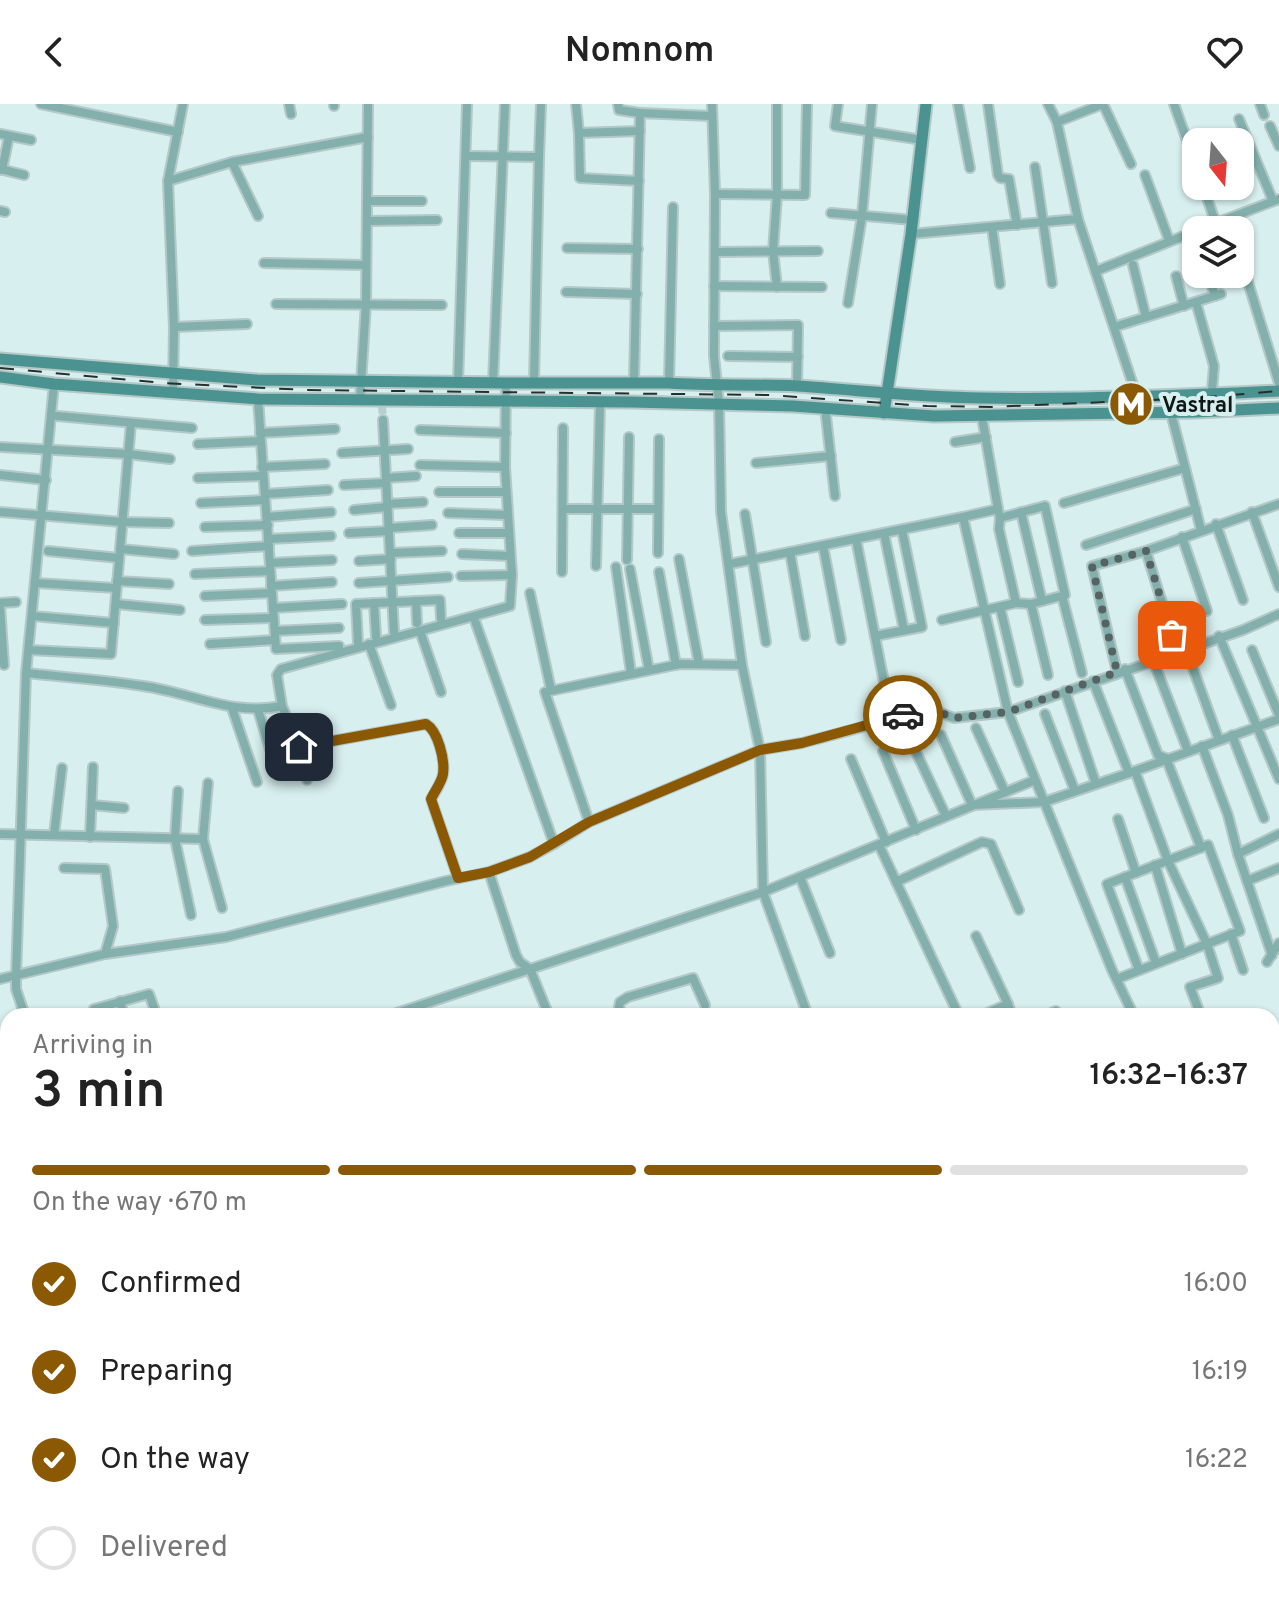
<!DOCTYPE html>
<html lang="en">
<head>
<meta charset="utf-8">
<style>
  :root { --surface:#fff; --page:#f6f6f6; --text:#222; --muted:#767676; --line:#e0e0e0; --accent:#8b5803 }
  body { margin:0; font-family:Overpass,sans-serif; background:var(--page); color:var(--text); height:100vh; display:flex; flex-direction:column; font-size:30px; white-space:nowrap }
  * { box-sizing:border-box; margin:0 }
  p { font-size:26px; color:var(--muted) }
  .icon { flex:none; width:44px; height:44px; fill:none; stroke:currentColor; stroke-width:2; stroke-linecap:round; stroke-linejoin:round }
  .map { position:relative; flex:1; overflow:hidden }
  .sheet { position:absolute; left:0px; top:904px; width:1280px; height:602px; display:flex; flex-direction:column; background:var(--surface); border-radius:24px 24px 0 0; box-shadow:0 2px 6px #0004 }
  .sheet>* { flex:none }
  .needle { width:52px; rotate:163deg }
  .tools { position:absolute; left:1182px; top:24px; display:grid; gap:16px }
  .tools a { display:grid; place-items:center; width:72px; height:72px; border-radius:16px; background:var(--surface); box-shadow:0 2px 6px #0004; font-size:40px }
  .pin { position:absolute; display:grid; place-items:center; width:68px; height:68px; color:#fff; margin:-34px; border-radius:16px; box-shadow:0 4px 12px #0006 }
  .courier { position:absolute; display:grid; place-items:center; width:80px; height:80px; margin:-40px; border:6px solid #8b5803; border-radius:50%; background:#fff; color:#222; box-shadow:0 2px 10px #0007 }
  .headline em { font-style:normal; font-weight:600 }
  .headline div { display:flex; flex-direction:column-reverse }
  .headline { display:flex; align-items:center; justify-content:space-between; height:136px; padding:0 32px }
  h1 { font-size:52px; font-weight:600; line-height:60px }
  .bar { display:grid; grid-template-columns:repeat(4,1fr); gap:12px 8px; align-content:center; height:96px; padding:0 32px }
  .bar i { height:10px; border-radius:6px; background:var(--line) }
  .bar .active { background:var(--accent) }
  .bar p { grid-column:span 4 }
  ol { padding:0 32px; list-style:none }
  li { display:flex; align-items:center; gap:24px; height:88px }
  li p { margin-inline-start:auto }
  li .icon { padding:8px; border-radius:50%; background:var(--accent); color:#fff; stroke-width:4 }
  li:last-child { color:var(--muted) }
  li i { width:44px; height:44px; border:4px solid var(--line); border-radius:50% }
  header { display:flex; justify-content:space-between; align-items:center; height:104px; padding:0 32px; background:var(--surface); font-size:36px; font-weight:600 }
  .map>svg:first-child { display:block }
</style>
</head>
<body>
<header><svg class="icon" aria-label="back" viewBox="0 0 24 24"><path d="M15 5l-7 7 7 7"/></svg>Nomnom<svg class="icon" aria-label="heart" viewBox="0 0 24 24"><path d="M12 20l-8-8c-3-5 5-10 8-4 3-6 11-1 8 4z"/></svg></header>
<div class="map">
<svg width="1279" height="1505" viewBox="0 0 1279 1505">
  <rect width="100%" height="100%" fill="#d7efee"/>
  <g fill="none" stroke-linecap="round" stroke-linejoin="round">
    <!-- street-tunnel -->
    <path stroke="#b9cfce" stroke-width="8" stroke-dasharray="8 4" stroke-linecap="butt" d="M382 302 383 316"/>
    <!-- street casing -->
    <g stroke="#b3c8c7" stroke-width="12">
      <g id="street">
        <path d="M41 0 178 28"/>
        <path d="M289 0 291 10"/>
        <path d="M334 0V2"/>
        <path d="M576 0 579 29"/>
        <path d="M618 0 619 6 640 9"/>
        <path d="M712 0 715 90 714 252 719 300 721 408 742 561 760 646 763 788 808 912"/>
        <path d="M777 0V91L773 147 777 183"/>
        <path d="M838 0 835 22 922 36"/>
        <path d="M958 0 970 64"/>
        <path d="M988 0 998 71 1000 74 1009 75 1017 121"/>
        <path d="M1048 0 1057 18 1078 115 1137 293 1136 310"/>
        <path d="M1174 0 1196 62"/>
        <path d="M1260 0 1264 11"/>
        <path d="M1239 15 1273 97"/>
        <path d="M1057 18 1103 0 1131 60"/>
        <path d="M1270 22 1279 42"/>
        <path d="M0 30 31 36"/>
        <path d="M466 52 539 53 534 279"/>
        <path d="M539 53 541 0"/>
        <path d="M232 58 258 112"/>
        <path d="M1035 63 1052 179"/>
        <path d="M0 65 24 71"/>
        <path d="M2 66 9 32"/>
        <path d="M1145 71 1169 136"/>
        <path d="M168 77 232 58 368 33"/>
        <path d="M639 77 580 74 579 29 640 27"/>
        <path d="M1203 82 1216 120"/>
        <path d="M715 90 805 91 807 0"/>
        <path d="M368 97H422"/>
        <path d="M0 107 5 108"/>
        <path d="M831 109 913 116"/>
        <path d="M368 117 437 116"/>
        <path d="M992 123 1000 180"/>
        <path d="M1198 126 1279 95"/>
        <path d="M911 130 1078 115"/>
        <path d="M567 144 638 145"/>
        <path d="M715 148 818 147"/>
        <path d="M1240 152 1279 279"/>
        <path d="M264 159 366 161"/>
        <path d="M1133 161 1146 213"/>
        <path d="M1096 167 1196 127"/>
        <path d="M1208 170 1215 192"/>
        <path d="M1176 172 1184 202"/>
        <path d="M714 182 822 183"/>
        <path d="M566 188 637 190"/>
        <path d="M1196 198 1214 262 1212 287"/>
        <path d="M848 199 862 112 872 0"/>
        <path d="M276 200 442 201"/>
        <path d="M714 222 798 221 797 282"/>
        <path d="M174 223 247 220"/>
        <path d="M1114 223 1221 190"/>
        <path d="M728 252 798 253"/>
        <path d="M634 278 640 9 711 12"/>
        <path d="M458 279 467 0"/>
        <path d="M493 279 505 0"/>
        <path d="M669 279 673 103"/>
        <path d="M173 288 174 223 168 77 183 0"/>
        <path d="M258 295 276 545 339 542"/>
        <path d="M360 296 366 199 368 0"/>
        <path d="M825 303 835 392"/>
        <path d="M1171 309 1201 426"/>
        <path d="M57 312 192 324"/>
        <path d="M982 313 998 405 963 413 1008 608 1112 866 1134 912"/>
        <path d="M383 316 394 528"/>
        <path d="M420 326 506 329"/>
        <path d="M260 329 335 325"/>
        <path d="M955 338 986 333"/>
        <path d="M198 340 261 337"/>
        <path d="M0 343 128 350 170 355"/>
        <path d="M342 349 408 345"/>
        <path d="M756 359 831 352"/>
        <path d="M420 361 505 363"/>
        <path d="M262 363 325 360"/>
        <path d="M0 371 46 376"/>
        <path d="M198 374 263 372"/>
        <path d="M386 374 416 372"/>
        <path d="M344 381 386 379"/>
        <path d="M439 388H506"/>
        <path d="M265 390 328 386"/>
        <path d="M201 399 265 396"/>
        <path d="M1064 399 1185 364"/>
        <path d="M387 400 423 398"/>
        <path d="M563 405H658"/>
        <path d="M354 406 387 403"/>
        <path d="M0 408 122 418 169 419"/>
        <path d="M1021 408 1042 497"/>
        <path d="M1252 408 1279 483"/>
        <path d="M448 409 507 411"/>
        <path d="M745 410 766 538"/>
        <path d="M267 413 331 408"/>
        <path d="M1000 414 999 425 1016 499"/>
        <path d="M1216 420 1243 496"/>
        <path d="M205 423 268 421"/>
        <path d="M389 424 432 421"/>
        <path d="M349 429 389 427"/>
        <path d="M459 429H508"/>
        <path d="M884 429 904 526"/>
        <path d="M1182 433 1207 507"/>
        <path d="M268 435 331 432"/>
        <path d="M856 435 891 614"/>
        <path d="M1086 441 1196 405"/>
        <path d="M823 442 841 536"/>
        <path d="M120 445 174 450"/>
        <path d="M48 447 119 454"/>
        <path d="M192 447 269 442"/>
        <path d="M1146 447 1172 531"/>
        <path d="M790 448 805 532"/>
        <path d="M391 449 442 447"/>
        <path d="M658 449 659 335"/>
        <path d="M462 450 509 452"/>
        <path d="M679 455 699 560"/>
        <path d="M627 456 629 333"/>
        <path d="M359 457 391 455"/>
        <path d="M270 459 332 456"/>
        <path d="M730 460 963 413"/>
        <path d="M596 462 600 299"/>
        <path d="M616 463 631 569"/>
        <path d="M630 465 649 566"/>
        <path d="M562 468 563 324"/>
        <path d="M659 468 676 561"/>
        <path d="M195 470 270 467"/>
        <path d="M461 472 512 471"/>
        <path d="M117 477 169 480"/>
        <path d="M36 479 116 484"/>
        <path d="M359 479 448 473"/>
        <path d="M271 482 332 478"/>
        <path d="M530 489 551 586"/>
        <path d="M205 492 272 489"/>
        <path d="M1062 492 1082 569"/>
        <path d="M416 497 417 519"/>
        <path d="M0 499 16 498"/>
        <path d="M374 499 376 533"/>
        <path d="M116 500 180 506"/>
        <path d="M1031 500 1048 571"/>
        <path d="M0 502 4 561"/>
        <path d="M1000 503 1018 578"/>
        <path d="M273 504 342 500"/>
        <path d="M32 512 114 519"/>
        <path d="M205 516 273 514"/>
        <path d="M942 516 1016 499 1031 500 1065 491 1045 402 1000 414 998 405"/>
        <path d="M275 527 339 524"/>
        <path d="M420 527 441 588"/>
        <path d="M875 532 922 523 902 426"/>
        <path d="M1219 532 1279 675"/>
        <path d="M358 539 356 500 440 496 441 515"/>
        <path d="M210 540 275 536"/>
        <path d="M369 540 391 601"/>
        <path d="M1186 545 1219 636"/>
        <path d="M29 546 111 550 131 319"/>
        <path d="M1252 546 1279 611"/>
        <path d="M1153 556 1188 647"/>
        <path d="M742 561 680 560 545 588 589 718 760 646 802 639 931 605 954 614 1008 608 1243 526 1279 510"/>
        <path d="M1125 565 1158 651 1166 654 1201 744"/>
        <path d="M1117 568 1092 462 1146 447 1279 400"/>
        <path d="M26 569C65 573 104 576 143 582 193 589 230 612 282 602"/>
        <path d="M1093 577 1129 669"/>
        <path d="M1065 587 1096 680"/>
        <path d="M232 604 257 678"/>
        <path d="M258 606 278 671"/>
        <path d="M1045 610 1075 687"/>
        <path d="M976 624 1005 688"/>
        <path d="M941 631 972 701 1044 698 1135 667"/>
        <path d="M1232 631 1264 714"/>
        <path d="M910 635 946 712"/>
        <path d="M1202 642 1228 711 1238 750 1272 851"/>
        <path d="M299 643 307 676"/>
        <path d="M883 647 916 726"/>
        <path d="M851 655 886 738"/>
        <path d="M208 679 203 735 222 804"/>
        <path d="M178 687 175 735 191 811"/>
        <path d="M92 701 124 704"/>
        <path d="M1118 715 1136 769"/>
        <path d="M0 730 203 735"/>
        <path d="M54 731 62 664"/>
        <path d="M90 733 93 663"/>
        <path d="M554 740 589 718"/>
        <path d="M879 741 959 912"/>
        <path d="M1238 750 1279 730"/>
        <path d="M1155 761 1182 850"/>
        <path d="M64 764 105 765 113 822 105 850 226 833 446 777 489 768 530 753 554 740 474 514"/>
        <path d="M489 768 516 851 520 858 530 865 549 912"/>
        <path d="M800 773 830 849"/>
        <path d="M1125 773 1156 859"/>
        <path d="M458 774 431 695C435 688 442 678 443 670 445 655 438 627 426 620L299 643 282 602 277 571 281 565 510 502 512 471 505 363 506 279"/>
        <path d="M1247 777 1279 764"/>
        <path d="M896 778 982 738 991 740 1019 806"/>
        <path d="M1231 830 1243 866"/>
        <path d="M976 832 1008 900 981 912"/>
        <path d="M1267 858 1279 839"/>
        <path d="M0 875 105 850"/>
        <path d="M1117 875 1240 827 1208 741 1107 780 1139 866"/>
        <path d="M120 897 124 912"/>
        <path d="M1008 900 1012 912"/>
        <path d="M25 912 16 885V873L26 569 54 280"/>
        <path d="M93 912 94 905 149 890 157 912"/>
        <path d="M388 912 763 788 1035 676"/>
        <path d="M622 912 619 903 620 898 628 893 693 874 705 901"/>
        <path d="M1045 912 1056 907"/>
        <path d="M1201 912 1190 883 1218 874 1207 840 1168 757 1135 667 1279 615"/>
        <path d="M1277 963 1279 970"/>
        <path d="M1272 1021 1279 1042"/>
        <path d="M0 1049 8 1045"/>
        <path d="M1272 1282 1279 1304 1275 1340"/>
        <path d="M190 1498 192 1505"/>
        <path d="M233 1498 235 1505"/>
        <path d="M442 1498 444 1505"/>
        <path d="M580 1498 581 1505"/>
        <path d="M697 1498 700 1505"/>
        <path d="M799 1498 803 1505"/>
        <path d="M836 1498 839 1505"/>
        <path d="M864 1498 868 1505"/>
        <path d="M902 1498 906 1505"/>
        <path d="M1158 1498 1162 1505"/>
        <path d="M1195 1498 1199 1505"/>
        <path d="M1231 1498 1234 1505"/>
        <path d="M527 1505 557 1498"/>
        <path d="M810 1505 825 1498"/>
        <path d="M933 1505 948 1498"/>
      </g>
    </g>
    <!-- secondary casing -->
    <g stroke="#b3c8c7" stroke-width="15">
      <g id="secondary">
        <path d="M0 255 257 276 506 279H669C712 282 755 280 797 282 858 286 919 293 980 294 1080 296 1179 292 1279 287"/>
        <path d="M0 273 54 280 258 295 631 298 793 302 934 312 1196 308 1279 304"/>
        <path d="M884 309 911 130 926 0"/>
        <path d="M1272 1155 1279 1152"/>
        <path d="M1272 1163 1279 1161"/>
        <path d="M0 1243H8"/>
        <path d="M0 1252H8"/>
        <path d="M1272 1326H1279"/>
        <path d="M1272 1339 1279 1340"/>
        <path d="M1089 1498 1092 1505"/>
        <path d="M1103 1498 1107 1505"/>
      </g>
    </g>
    <!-- street -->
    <use href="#street" stroke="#83b0ad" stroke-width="8"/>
    <!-- secondary -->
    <use href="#secondary" stroke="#4b9390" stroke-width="11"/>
    <!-- rail -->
    <path stroke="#252f2e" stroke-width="2" stroke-dasharray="14 14" stroke-linecap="butt" d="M0 264 163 279 306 286 768 291 927 302 991 303 1196 294 1279 287"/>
  </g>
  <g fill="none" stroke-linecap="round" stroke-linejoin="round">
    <!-- done -->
    <path stroke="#556362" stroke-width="8" stroke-dasharray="0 14.4" d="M903 611 931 605 954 614 1008 608 1117 568 1092 462 1146 447 1172 531"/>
    <!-- route -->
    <path stroke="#8b5803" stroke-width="10" d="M299 643 426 620C438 627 445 656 443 670 442 678 434 688 431 695L458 774 489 768 530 753 589 718 760 646 802 639 903 611"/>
  </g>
  <!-- icons -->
  <defs>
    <g id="metro-disc" transform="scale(2.3)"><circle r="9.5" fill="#8b5803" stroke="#d7efee"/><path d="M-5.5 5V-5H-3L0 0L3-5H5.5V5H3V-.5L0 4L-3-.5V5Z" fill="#fff"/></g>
  </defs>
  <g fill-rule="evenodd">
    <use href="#metro-disc" x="1131" y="300"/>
  </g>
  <g text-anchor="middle" stroke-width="8" stroke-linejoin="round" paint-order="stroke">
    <!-- poi labels -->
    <g font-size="22" font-weight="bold" fill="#0f1817" stroke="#d7efee" text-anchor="start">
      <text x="1162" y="308">Vastral</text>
    </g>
  </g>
</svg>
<div class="tools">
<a><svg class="needle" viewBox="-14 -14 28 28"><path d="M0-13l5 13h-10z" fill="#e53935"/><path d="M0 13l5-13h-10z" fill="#767676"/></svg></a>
<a><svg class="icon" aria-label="layers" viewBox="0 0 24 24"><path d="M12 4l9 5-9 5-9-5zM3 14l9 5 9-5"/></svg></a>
</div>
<div class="pin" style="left:1172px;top:531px;background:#ea580c"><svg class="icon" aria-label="bag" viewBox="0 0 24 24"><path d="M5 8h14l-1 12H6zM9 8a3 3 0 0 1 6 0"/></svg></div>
<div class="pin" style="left:299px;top:643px;background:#1f2937"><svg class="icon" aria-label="home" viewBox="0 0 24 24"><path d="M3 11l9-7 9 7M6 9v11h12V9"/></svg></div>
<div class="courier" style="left:903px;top:611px"><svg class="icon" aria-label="car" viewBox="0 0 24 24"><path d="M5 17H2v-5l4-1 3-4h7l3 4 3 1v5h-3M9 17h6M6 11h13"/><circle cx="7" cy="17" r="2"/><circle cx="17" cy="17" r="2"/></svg></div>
<section class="sheet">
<div class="headline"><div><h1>3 min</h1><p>Arriving in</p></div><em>16:32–16:37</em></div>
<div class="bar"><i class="active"></i><i class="active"></i><i class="active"></i><i></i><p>On the way · 670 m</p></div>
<ol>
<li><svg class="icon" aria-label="check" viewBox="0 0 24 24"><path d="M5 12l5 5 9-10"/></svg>Confirmed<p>16:00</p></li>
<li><svg class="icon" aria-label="check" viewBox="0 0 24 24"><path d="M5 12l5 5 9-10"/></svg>Preparing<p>16:19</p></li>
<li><svg class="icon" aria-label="check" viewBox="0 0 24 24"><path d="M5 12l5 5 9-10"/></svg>On the way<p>16:22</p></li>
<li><i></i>Delivered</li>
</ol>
</section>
</div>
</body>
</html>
